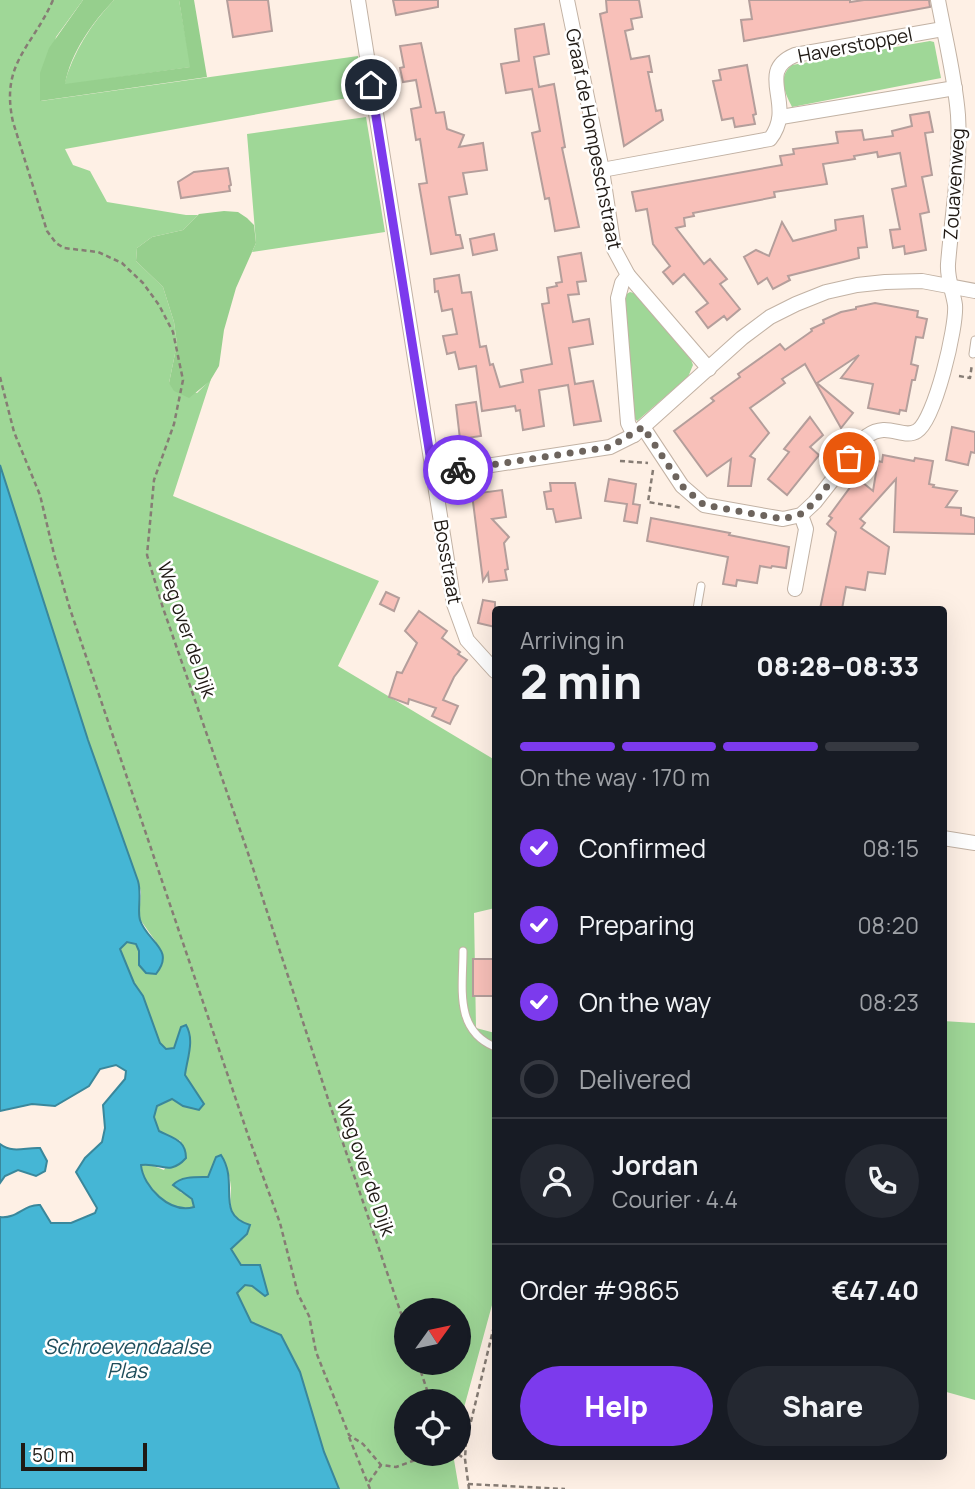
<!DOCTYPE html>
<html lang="en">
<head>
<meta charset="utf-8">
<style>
  :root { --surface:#171b24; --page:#242831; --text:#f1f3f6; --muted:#9ea1a6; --line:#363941; --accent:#7c3aed }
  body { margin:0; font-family:Manrope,sans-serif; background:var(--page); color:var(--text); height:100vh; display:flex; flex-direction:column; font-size:26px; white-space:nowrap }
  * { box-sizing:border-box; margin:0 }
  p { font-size:23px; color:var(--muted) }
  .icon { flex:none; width:38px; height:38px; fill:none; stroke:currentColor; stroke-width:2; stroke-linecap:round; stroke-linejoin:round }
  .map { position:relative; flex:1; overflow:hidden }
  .drawer { position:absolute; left:492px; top:606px; width:455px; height:854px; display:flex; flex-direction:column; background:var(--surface); border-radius:7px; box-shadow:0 7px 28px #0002 }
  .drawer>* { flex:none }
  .needle { width:46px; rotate:57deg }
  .tools { position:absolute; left:394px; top:1298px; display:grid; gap:14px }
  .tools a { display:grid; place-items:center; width:77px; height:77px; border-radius:50%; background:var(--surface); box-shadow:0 7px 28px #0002; font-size:35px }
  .scale { position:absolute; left:21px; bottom:18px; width:126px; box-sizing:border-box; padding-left:7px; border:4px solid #1f1914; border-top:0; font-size:19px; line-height:24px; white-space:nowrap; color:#1f1914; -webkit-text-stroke:5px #fff; paint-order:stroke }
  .pin { position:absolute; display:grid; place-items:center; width:60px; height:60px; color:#fff; margin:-30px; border:4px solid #fff; border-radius:50%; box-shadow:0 2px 7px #0007 }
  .courier { position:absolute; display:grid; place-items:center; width:70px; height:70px; margin:-35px; border:5px solid #7c3aed; border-radius:50%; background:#fff; color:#222; box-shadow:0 2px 9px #0007 }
  .head em { font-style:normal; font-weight:800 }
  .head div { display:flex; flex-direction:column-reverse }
  .head { display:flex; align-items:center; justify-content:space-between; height:119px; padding:0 28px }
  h1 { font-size:46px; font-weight:800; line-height:52px }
  .bar { display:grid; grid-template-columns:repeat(4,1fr); gap:10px 7px; align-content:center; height:84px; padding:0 28px }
  .bar i { height:9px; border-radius:5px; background:var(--line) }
  .bar .active { background:var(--accent) }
  .bar p { grid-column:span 4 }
  .line { display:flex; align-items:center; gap:18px; padding:0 28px; border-top:2px solid var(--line) }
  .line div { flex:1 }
  .round { display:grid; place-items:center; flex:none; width:74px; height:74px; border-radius:37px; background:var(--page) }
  ol { padding:0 28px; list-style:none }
  li { display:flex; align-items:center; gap:21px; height:77px }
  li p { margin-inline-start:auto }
  li .icon { padding:7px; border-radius:50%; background:var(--accent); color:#fff; stroke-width:4 }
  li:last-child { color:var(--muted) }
  li i { width:38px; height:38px; border:4px solid var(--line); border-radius:50% }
  .cta { display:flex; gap:14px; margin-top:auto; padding:14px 28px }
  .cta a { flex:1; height:80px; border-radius:42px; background:var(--accent); color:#fff; font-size:28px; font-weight:800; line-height:80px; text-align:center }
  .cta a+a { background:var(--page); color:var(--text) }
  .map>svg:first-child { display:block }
</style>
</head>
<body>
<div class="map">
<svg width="975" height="1489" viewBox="0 0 975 1489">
  <rect width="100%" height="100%" fill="#fef0e5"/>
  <!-- green -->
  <g fill="#9fd797" fill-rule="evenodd">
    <path d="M0 0H83L56 37 41 101 358 56 364 95 65 149 73 165 90 171 107 202 186 215H198L183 230 152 237 137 248 136 261 163 287 174 322 177 344 169 383 197 393 211 379 173 496 379 581 338 666 495 760V908L474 913 476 1028 495 1033V1294L459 1426 458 1402H406V1454H453L459 1489H339L324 1452 300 1372 281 1335 251 1322 237 1293 245 1285 252 1286 265 1296 234 1257 231 1249 236 1244 243 1222C226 1213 231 1204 231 1188 230 1176 227 1165 221 1156L216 1157 208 1177H193L180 1192 192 1198 194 1207C169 1213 144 1188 140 1165L148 1164 164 1170 181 1141 159 1131 154 1117 157 1106 173 1099 183 1106 204 1104 185 1075 190 1050 189 1030 181 1027 174 1048 166 1049 160 1043 143 996 134 983 120 948 127 942 136 944 139 951V965L156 942 139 918 141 892 138 881 88 740 0 465ZM406 1311H458V1363H406Z"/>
    <path d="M114 0H179L191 67 64 85C73 52 91 24 114 0Z"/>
    <path d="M930 41 934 42 941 78 792 107C785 93 777 77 792 65Z"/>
    <path d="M366 117 385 232 252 252 256 243 247 134Z"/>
    <path d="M630 292 637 294 690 357 693 365 688 377 637 421 631 414 625 295Z"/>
    <path d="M943 1021 975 1023V1400L943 1391Z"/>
  </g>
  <!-- forest -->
  <g fill="#96cf8d">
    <path d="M83 0H114C92 23 71 52 65 84L190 67 179 0H194L207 77 40 101V73L49 48Z"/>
    <path d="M224 211 238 212 247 218 254 225 256 243 236 288 224 330 219 366 210 381 189 398 174 391 169 383 177 344 174 322 163 287 136 261 137 248 152 237 183 230 199 214Z"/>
  </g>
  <!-- water -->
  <g fill="#45b6d5" stroke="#3a879b" stroke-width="2">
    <path d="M0 465 88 740 138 881C142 895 137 910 140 920 147 942 176 949 156 974L146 973 139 965V951L136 944 127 942 120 949 134 983 143 996 160 1043 166 1049 174 1048 181 1027 186 1025C195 1040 187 1059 185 1075L204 1104 199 1110 183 1106 172 1099 157 1106 154 1117 159 1131C173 1138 186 1140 186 1158 169 1177 160 1162 141 1165 143 1187 170 1214 194 1207L192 1199 173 1185C181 1176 196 1177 208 1177L216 1157 221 1155C240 1184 214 1214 250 1225L247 1234 231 1249 241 1265H260L268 1294 265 1296 252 1286 245 1285 237 1293 251 1322 281 1335 300 1372 324 1452 339 1489H0V1217C17 1219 24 1204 40 1205L51 1223H71L95 1213 97 1208 76 1172 85 1158 102 1142 105 1128 103 1105 125 1079 126 1071 116 1065 100 1069 89 1086 55 1106 32 1104 0 1111Z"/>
    <path d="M0 1144C14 1154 25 1147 40 1148L47 1161 45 1171 36 1176 18 1170 5 1176 0 1183Z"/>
  </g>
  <!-- building -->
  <g fill="#f8c0b9" stroke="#b49e9b" stroke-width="2">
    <path d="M227 0H268L272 31 233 37Z"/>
    <path d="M393 0H438V7L396 15Z"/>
    <path d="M606 0H639L642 17 631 19 633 29 625 31 631 59 649 56 652 72H648L656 111 661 110 663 120 624 146 600 14 607 12Z"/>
    <path d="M749 0H850V2L864 0H929L930 7 744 41 741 20 752 19Z"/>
    <path d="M544 24 549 54 534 57 539 87 554 84 565 147 562 148 579 227 555 231 549 198 545 199 532 133 540 131 532 89 506 93 501 64 519 61 515 29Z"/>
    <path d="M421 43 436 113 444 112 447 129 464 135 459 147 483 143 487 170 463 173 467 194 449 197 456 235H460L463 248 431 254 419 184 427 183 420 139 416 140 411 109 421 107 416 80 403 82 400 68 404 67 400 46Z"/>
    <path d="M747 65 756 114 753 115 755 124 735 127 733 118 722 120 713 81 721 80 719 70Z"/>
    <path d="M929 112 933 132 925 133 932 175 922 177 929 212 920 214 926 250 905 254 904 246 893 248 890 230 900 229 892 189 906 186 900 153 878 157 877 152 854 156 855 159 823 164 827 184 774 192 775 197 693 213 694 216 684 218 685 226 676 228 704 264 710 259 727 279 720 284 740 309 727 320 724 316 708 328 696 312 708 303 684 274 673 284 663 272 670 266 653 244 647 209 636 211 632 192 782 165 780 156 794 154 793 149 838 143 836 132 862 130 864 140 893 136 892 131 912 126 910 115Z"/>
    <path d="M228 168 231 185 229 186 230 191 181 198 178 182 194 172Z"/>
    <path d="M863 216 867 247 858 248 859 258 788 276 790 280 773 289 767 278 758 284 744 257 756 250 769 256 782 222 793 241 836 230 835 220Z"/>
    <path d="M494 234 497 250 473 255 470 239Z"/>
    <path d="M581 253 586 281 577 282 579 294 568 295 573 322 589 319 593 344 569 348 575 384 593 381 601 421 574 425 568 385 539 390 544 426 523 430 520 410 516 411 515 406 482 411 476 366 459 369 455 352 447 354 443 336 457 334 452 309 442 311 438 291 435 292 434 279 459 275 462 293 471 292 480 347 486 346 490 365 493 364 500 387 523 382 521 370 552 364 542 304 549 303 547 288 557 286 556 283 562 282 558 257Z"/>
    <path d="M875 303 918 311 917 317 927 319 923 338 916 337 911 364 918 366 915 380H912L906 411 900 410 899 414 868 408 873 384 841 378 859 355 817 383 853 413 841 428 805 364 782 379 785 383 750 408 769 433 750 456 755 459 751 486H728L731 459 707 476 674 431 714 401 711 398 740 377 738 374 780 344 785 350 812 331 811 329 824 323 823 320 841 312 856 309V307Z"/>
    <path d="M476 402 481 436 460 439 456 405Z"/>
    <path d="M810 417 823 435 810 447 819 455 787 495 768 479 789 452 784 449Z"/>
    <path d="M952 427 975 432V453L971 452 968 465 946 460Z"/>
    <path d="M883 455 914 461 915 458 933 461 929 484 934 485 933 487 957 491 946 507 961 508V515L975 518V534L894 532 896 479 860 519 865 523 861 528 889 547 885 574 868 572 865 590 846 587 842 609H820L836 532 827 524 832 518 829 516 857 478 873 491 878 461 882 462Z"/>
    <path d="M609 479 636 484 633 504 640 505 637 523 624 521 627 504 605 501Z"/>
    <path d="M550 483H575L581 518 556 522 553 509H547L544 492 551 491Z"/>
    <path d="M502 490 506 517 492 519 509 537 504 543 508 569 505 570 507 580 489 582 488 573 483 581 472 494Z"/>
    <path d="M651 518 730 533 729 535 789 547 786 568 772 566 771 568 760 566 757 583 737 580 736 586 723 584 728 557 647 541Z"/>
    <path d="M386 592 399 598 394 611 380 604Z"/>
    <path d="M483 600 495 602V627L478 623Z"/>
    <path d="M419 611 447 631 442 638 460 652 458 654 467 660 454 677 443 700 458 706 450 724 432 716 436 708 409 699 408 704 389 697 397 672 402 673 417 643 405 631Z"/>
    <rect x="473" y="959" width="22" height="37"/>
  </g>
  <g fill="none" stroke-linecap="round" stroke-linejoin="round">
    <!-- service casing -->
    <g stroke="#c2b2a4" stroke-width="9">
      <g id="service">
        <path d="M973 354 975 340"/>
        <path d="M697 609 701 586"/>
        <path d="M463 951C463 988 454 1030 495 1047"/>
      </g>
    </g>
    <!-- minor casing -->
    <g stroke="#c2b2a4" stroke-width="16">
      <g id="minor">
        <path d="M358 0 454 604 467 640 495 671"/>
        <path d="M567 0 602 170 614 249 628 275 622 283 618 298 628 423 634 435"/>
        <path d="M781 117 955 88"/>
        <path d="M602 170 770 139C797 105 754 72 795 55L943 29"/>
        <path d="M628 275 709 369"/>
        <path d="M643 427 682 486 704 505 783 519 801 515 815 502 867 436C888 421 903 440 917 431 935 420 957 326 955 305 953 291 947 279 948 264 952 214 961 166 958 115 955 77 945 38 938 0"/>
        <path d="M433 474 610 447 634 435 742 338 770 317 796 304 826 292 857 285 885 282 922 281 975 291"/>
        <path d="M795 589 806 529 801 515"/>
        <path d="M943 838 975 843"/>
      </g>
    </g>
    <!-- path -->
    <g stroke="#867c74" stroke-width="2.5" stroke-dasharray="5 3.5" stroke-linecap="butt">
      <path d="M53 0C32 48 0 63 13 122L47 231 56 243 64 248 98 252 122 263 143 283 159 305 173 332 183 380 174 424 154 480 147 555 163 608 247 850 330 1105 406 1328"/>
      <path d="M959 376 970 378 972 364"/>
      <path d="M0 377 14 432 40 495 54 554 70 609 249 1138 280 1223 298 1294 309 1316 316 1352 349 1435 363 1444 381 1465 396 1467 432 1454"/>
      <path d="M620 461 648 463"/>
      <path d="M653 470 648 502 683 508"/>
      <path d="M418 1363 431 1402"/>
      <path d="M349 1437 370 1489"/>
      <path d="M458 1454 465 1459"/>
      <path d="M369 1482 381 1465"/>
      <path d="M468 1484 565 1489"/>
      <path d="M469 1489 465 1459 466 1442 495 1322"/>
    </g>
    <!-- service -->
    <use href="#service" stroke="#fff" stroke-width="7"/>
    <!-- minor -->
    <use href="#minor" stroke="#fff" stroke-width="14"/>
  </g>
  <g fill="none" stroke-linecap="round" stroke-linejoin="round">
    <!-- done -->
    <path stroke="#6d645d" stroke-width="7" stroke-dasharray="0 12.6" d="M458 470 610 447 643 427 682 486 704 505 783 519 801 514 815 502 849 458"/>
    <!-- route -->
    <path stroke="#7c3aed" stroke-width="9" d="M371 85 433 474 458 470"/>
  </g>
  <g text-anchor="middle" stroke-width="5" stroke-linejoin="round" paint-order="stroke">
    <!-- street labels -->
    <g font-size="19" fill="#1f1914" stroke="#fff">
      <text transform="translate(855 45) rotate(-11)" y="7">Haverstoppel</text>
      <text transform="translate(594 139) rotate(79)" y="7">Graaf de Hompeschstraat</text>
      <text transform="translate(954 184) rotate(-86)" y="7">Zouavenweg</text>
      <text transform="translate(448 562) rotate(80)" y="7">Bosstraat</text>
      <text transform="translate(187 630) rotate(71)" y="7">Weg over de Dijk</text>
      <text transform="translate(366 1168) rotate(71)" y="7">Weg over de Dijk</text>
    </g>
    <!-- water labels -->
    <g font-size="21" font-style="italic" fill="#1f4e5c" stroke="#fff">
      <text x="127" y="1354">Schroevendaalse<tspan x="127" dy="24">Plas</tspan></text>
    </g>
  </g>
</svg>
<div class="tools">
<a><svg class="needle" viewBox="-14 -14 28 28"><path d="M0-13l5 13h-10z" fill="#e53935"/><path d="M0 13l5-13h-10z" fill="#9ea1a6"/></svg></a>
<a><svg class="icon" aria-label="locate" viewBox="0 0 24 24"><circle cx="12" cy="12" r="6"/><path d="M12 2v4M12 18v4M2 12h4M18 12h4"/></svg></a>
</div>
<div class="scale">50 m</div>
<div class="pin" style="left:849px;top:458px;background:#ea580c"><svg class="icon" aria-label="bag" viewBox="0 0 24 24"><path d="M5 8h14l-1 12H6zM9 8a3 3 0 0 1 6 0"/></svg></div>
<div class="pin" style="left:371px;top:85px;background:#1f2937"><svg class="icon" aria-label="home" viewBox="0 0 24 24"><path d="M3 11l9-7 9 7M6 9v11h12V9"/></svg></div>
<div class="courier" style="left:458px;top:470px"><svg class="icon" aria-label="bike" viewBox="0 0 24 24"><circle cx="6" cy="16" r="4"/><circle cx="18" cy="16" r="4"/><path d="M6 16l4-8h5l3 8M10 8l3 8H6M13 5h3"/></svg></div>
<section class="drawer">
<div class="head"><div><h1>2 min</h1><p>Arriving in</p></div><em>08:28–08:33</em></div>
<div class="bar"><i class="active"></i><i class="active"></i><i class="active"></i><i></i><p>On the way · 170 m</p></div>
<ol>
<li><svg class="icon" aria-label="check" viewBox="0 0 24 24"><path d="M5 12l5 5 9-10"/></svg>Confirmed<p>08:15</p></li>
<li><svg class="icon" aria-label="check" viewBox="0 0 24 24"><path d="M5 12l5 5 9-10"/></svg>Preparing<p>08:20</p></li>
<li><svg class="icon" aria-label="check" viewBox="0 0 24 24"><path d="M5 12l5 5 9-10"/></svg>On the way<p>08:23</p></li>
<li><i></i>Delivered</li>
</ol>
<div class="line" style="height:126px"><a class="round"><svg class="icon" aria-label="person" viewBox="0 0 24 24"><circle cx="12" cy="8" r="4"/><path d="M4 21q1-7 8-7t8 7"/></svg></a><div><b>Jordan</b><p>Courier · 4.4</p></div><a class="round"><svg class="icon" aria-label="phone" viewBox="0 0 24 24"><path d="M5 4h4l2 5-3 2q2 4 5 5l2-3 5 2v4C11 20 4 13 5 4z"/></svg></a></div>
<div class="line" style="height:91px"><div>Order #9865</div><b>€47.40</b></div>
<div class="cta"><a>Help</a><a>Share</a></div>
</section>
</div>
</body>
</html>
